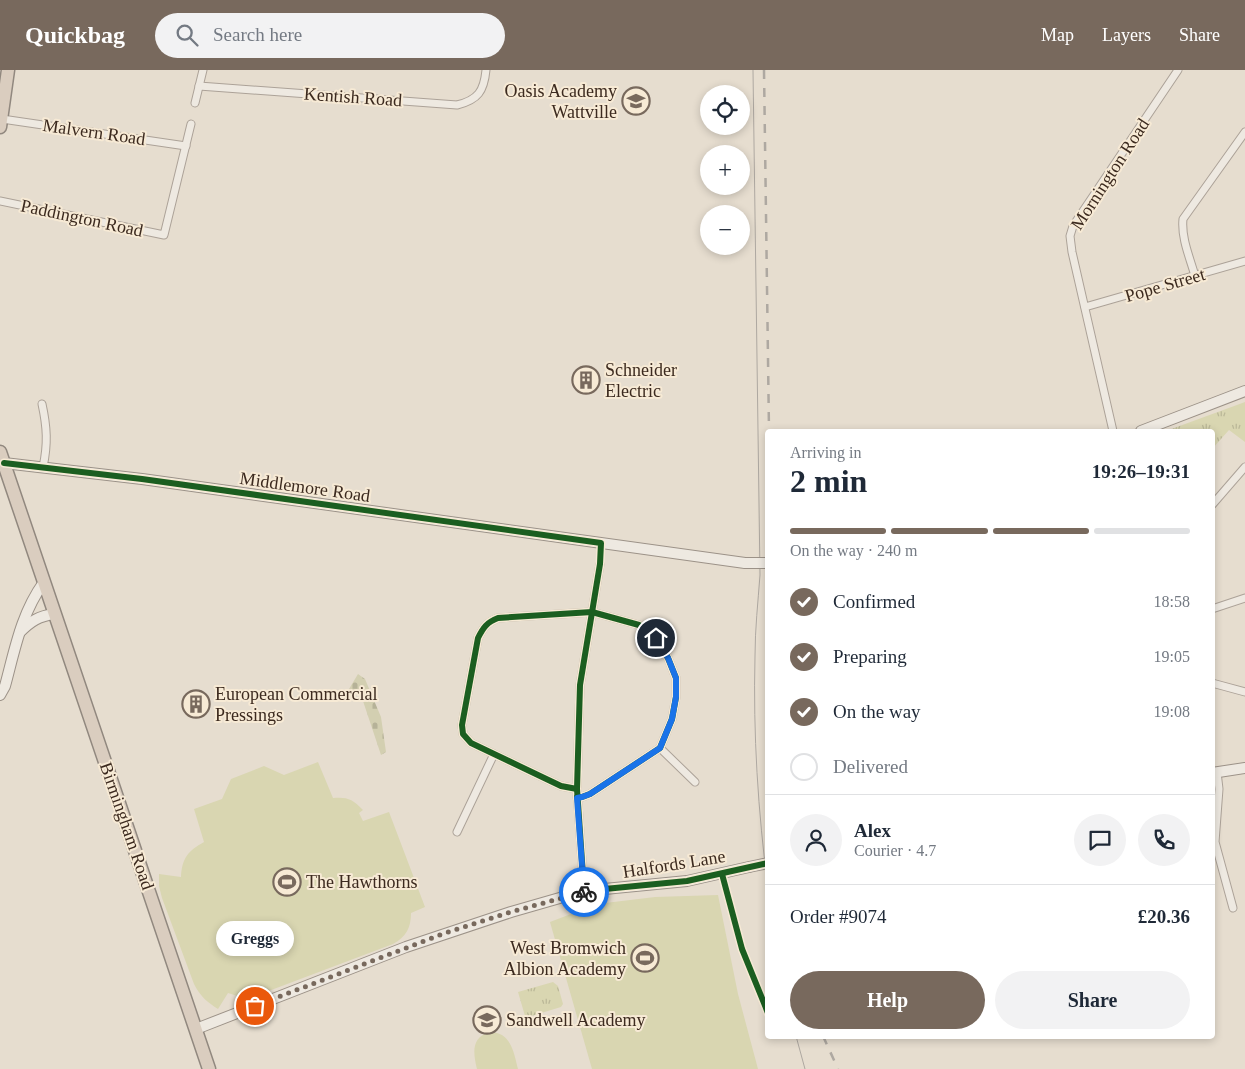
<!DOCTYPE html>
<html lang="en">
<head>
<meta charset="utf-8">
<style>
  :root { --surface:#fff; --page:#f2f2f3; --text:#1f2937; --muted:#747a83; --line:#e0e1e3; --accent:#78695d }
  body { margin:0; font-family:"Times New Roman",serif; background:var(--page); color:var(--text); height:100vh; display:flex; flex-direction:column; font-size:19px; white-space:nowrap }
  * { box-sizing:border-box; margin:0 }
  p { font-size:16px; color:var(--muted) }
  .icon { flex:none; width:28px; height:28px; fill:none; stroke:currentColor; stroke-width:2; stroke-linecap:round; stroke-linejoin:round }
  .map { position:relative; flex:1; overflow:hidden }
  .sheet { position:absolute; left:765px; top:359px; width:450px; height:610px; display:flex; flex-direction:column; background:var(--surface); border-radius:5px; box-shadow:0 2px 8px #0003 }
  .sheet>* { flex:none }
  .tools { position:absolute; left:700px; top:15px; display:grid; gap:10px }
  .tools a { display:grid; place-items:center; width:50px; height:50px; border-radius:50%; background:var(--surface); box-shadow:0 2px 8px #0003; font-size:25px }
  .pin { position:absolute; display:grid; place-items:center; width:42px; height:42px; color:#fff; margin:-21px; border:2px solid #fff; border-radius:50%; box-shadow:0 1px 5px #0007 }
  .courier { position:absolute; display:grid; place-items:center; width:50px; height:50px; margin:-25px; border:4px solid #1a73e8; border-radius:50%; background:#fff; color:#222; box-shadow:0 1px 6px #0007 }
  .bubble { position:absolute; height:35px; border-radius:18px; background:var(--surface); box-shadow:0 2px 8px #0003; font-size:16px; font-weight:600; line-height:35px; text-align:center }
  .overview em { font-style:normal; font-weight:600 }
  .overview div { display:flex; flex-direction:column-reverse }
  .overview { display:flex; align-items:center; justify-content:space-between; height:85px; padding:0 25px }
  h1 { font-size:32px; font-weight:600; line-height:38px }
  .bar { display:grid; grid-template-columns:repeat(4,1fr); gap:8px 5px; align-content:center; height:60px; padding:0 25px }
  .bar i { height:6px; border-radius:4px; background:var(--line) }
  .bar .selected { background:var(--accent) }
  .bar p { grid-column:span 4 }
  .line { display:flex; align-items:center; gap:12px; padding:0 25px; border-top:1px solid var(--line) }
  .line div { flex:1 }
  .round { display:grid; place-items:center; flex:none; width:52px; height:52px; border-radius:26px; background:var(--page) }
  ol { padding:0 25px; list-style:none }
  li { display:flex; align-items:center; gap:15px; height:55px }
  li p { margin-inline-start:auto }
  li .icon { padding:5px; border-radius:50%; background:var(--accent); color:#fff; stroke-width:4 }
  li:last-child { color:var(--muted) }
  li i { width:28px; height:28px; border:2px solid var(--line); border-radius:50% }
  .cta { display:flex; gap:10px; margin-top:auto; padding:10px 25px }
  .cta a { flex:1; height:58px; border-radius:30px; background:var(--accent); color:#fff; font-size:20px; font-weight:600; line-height:58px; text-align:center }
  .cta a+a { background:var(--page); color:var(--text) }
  header { display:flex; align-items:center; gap:30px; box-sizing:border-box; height:70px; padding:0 25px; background:var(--accent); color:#fff }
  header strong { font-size:24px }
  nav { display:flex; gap:28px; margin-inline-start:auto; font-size:18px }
  .search { width:350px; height:45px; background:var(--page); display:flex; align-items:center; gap:12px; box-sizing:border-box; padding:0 18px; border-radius:28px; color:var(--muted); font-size:19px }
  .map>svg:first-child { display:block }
</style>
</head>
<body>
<header>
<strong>Quickbag</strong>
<div class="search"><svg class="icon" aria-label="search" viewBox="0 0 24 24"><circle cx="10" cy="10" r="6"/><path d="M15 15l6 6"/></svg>Search here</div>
<nav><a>Map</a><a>Layers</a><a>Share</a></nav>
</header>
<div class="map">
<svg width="1245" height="999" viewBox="0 0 1245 999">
  <defs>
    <pattern id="grass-tufts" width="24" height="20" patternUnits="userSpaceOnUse" patternTransform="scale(1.25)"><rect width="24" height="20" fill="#d9d6b1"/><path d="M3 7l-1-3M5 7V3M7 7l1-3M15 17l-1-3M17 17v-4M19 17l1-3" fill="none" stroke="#bbb898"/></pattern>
    <pattern id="cemetery-stones" width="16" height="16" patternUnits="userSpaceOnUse" patternTransform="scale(1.25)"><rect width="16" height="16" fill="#d3cfb1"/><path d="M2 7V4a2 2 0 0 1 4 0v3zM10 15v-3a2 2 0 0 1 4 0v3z" fill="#b6b298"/></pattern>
  </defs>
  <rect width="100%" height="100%" fill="#e6ddcf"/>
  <!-- grass -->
  <g fill="url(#grass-tufts)">
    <path d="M1245 332V372L1229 360 1213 378 1212 361H1166Z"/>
    <path d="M553 912 558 916 563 934 561 937 528 947 525 946 518 922Z"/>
  </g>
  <!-- cemetery -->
  <path fill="url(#cemetery-stones)" d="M358 604 365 609 381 647 386 682 381 685 361 625 349 619Z"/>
  <!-- park -->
  <g fill="#d9d6b1">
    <path d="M318 692 333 728C348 727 352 729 363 740L359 743 363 751 389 742 425 837 411 843C411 858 406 867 393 874L258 925 244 928 228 923 218 939C207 932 200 926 194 914L162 828 159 816V804L181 807C182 788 188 781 204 772L194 739 222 729 231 709 264 696 284 705Z"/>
    <path d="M718 825 738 924 758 999H592L550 852 597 834 655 827Z"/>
    <path d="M490 962C511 962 514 983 518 999H477C473 983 471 967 490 962Z"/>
  </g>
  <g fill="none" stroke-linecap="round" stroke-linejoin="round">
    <!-- street casing -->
    <g stroke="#aca298" stroke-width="9">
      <g id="street">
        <path d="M199 16 457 35C478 30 484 21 486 0"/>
        <path d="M195 33 203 0"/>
        <path d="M2 49 186 76"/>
        <path d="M0 131 164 165 191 54"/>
        <path d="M1195 206C1190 188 1181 168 1183 149L1245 62"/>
        <path d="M1085 237 1245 191"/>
        <path d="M42 334C47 357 48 374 43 397"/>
        <path d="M1113 361 1072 182 1070 166 1073 156 1178 0"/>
        <path d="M1212 435 1245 397"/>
        <path d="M1212 539 1245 528"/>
        <path d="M1212 613 1245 622"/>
        <path d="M660 678 695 712"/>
        <path d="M1217 702 1219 719 1215 772 1233 838"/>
        <path d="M577 719 561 716 471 673 463 664 462 655 478 568C483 558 487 552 498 548L592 542 639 555 656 568 668 588 676 608V627L672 649 660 678 590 724 582 727H577"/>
        <path d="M457 762 494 684"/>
        <path d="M584 821 577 719 580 615 600 494"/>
      </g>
    </g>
    <!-- secondary casing -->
    <g stroke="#9c9288" stroke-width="12">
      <g id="secondary">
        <path d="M1141 361 1245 321"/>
        <path d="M4 393 142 409 745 493"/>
        <path d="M20 562C31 551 39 546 54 544"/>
        <path d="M0 625 5 616C15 579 21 544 44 512"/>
        <path d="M1212 703 1245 698"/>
        <path d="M196 959 406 877 511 842 584 821 687 811 749 797"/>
      </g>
    </g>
    <!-- highway casing -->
    <g stroke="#91887f" stroke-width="15">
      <g id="highway">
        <path d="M0 57 8 0"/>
        <path d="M0 382 209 999"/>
      </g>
    </g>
    <!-- street -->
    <use href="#street" stroke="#eee9e1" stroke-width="7"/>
    <!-- secondary -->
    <use href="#secondary" stroke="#eee9e1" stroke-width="10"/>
    <!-- highway -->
    <use href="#highway" stroke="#dacdbf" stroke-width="12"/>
    <!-- tram -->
    <g stroke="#aea8a1" stroke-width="1">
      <path d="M753 0 760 505C758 532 755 559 755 586 753 664 758 741 768 819"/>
      <path d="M796 966 805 999"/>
    </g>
    <!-- rail -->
    <g stroke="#aea8a1" stroke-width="2.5" stroke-dasharray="9 9" stroke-linecap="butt">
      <path d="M764 0 769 361"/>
      <path d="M823 966 838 999"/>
    </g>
    <!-- secondary-bridge casing -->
    <g stroke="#9c9288" stroke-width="12" stroke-linecap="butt">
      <g id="secondary-bridge">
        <path d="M745 493H768"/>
        <path d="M749 797 768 793"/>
      </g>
    </g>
    <!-- secondary-bridge -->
    <use href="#secondary-bridge" stroke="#eee9e1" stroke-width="10"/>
    <!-- cycleway casing -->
    <g stroke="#f7ead5" stroke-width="9">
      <g id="cycleway">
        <path d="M4 393 142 409 601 473 600 494 580 615 577 719 584 821 687 811 768 793"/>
        <path d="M577 719 561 716 471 673 463 664 462 655 478 568C483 558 487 552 498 548L592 542 639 555 656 568 668 588 676 608V627L672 649 660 678 590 724 582 727H577"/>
        <path d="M722 804 742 879 768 943"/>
      </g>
    </g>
    <!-- cycleway -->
    <use href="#cycleway" stroke="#1b5e20" stroke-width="6"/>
  </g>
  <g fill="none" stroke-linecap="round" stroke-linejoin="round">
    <!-- done -->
    <path stroke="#78695d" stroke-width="5" stroke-dasharray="0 9" d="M255 936 445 863 511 842 584 822"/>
    <!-- route -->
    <path stroke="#1a73e8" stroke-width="6" d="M584 822 577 728 582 727 590 724 660 678 672 649 676 627V608L668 588 656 568"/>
  </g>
  <!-- icons -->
  <defs>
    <g id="school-ring" transform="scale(1.4375)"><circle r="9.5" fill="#f7ead5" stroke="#78695d" stroke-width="1.5"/><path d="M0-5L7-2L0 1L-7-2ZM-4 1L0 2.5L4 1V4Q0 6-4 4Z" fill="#78695d"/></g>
    <g id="building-ring" transform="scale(1.4375)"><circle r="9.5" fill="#f7ead5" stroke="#78695d" stroke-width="1.5"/><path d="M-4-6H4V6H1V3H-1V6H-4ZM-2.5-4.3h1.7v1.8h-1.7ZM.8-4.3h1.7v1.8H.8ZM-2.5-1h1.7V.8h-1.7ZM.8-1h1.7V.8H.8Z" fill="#78695d"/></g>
    <g id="stadium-ring" transform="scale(1.4375)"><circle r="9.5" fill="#f7ead5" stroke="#78695d" stroke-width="1.5"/><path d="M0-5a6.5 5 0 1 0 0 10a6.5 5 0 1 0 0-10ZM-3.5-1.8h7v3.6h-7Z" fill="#78695d"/></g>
  </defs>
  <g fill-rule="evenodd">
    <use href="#school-ring" x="636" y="31"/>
    <use href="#building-ring" x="586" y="310"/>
    <use href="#building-ring" x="196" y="634"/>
    <use href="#stadium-ring" x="287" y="812"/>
    <use href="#stadium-ring" x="645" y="888"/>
    <use href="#school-ring" x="487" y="950"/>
  </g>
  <g text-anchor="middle" stroke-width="4" stroke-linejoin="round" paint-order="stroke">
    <!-- poi labels -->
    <g font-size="18" fill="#3c2a1f" stroke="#f7ead5" text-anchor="start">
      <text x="617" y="27" text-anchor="end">Oasis Academy<tspan x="617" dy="21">Wattville</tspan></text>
      <text x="605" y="306">Schneider<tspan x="605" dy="21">Electric</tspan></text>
      <text x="215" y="630">European Commercial<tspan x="215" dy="21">Pressings</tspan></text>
      <text x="306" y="818">The Hawthorns</text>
      <text x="626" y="884" text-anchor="end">West Bromwich<tspan x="626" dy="21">Albion Academy</tspan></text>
      <text x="506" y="956">Sandwell Academy</text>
    </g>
    <!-- street labels -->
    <g font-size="18" fill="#3c2a1f" stroke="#f7ead5">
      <text transform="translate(353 27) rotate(4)" y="6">Kentish Road</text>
      <text transform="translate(94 62) rotate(8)" y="6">Malvern Road</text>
      <text transform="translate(1110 104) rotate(-57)" y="6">Mornington Road</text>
      <text transform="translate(82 148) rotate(12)" y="6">Paddington Road</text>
      <text transform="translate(1165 215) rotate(-16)" y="6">Pope Street</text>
      <text transform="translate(305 417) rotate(8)" y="6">Middlemore Road</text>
      <text transform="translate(127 756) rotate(71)" y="6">Birmingham Road</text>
      <text transform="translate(674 794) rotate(-9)" y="6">Halfords Lane</text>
    </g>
  </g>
</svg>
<div class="tools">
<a><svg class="icon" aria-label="locate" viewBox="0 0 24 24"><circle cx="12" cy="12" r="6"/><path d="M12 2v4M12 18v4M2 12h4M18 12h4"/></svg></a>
<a>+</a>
<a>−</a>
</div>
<div class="pin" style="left:255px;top:936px;background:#ea580c"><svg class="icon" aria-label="bag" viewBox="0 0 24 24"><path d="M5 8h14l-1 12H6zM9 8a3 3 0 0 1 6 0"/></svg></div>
<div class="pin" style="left:656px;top:568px;background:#1f2937"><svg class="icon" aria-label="home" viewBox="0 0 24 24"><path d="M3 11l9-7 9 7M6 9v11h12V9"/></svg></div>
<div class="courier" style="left:584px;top:822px"><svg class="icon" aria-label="bike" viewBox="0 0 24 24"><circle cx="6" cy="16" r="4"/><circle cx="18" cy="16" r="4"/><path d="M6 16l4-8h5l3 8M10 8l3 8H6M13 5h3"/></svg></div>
<div class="bubble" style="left:216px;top:851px;width:78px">Greggs</div>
<section class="sheet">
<div class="overview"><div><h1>2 min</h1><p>Arriving in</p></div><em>19:26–19:31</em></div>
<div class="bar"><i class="selected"></i><i class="selected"></i><i class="selected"></i><i></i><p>On the way · 240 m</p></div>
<ol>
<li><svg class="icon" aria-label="check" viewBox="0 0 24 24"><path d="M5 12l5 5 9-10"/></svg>Confirmed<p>18:58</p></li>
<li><svg class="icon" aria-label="check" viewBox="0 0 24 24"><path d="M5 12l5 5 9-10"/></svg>Preparing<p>19:05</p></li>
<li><svg class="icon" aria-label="check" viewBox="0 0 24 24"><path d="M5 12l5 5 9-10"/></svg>On the way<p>19:08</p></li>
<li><i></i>Delivered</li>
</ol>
<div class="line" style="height:90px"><a class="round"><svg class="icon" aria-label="person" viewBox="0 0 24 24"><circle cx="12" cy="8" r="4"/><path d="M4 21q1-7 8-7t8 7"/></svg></a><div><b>Alex</b><p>Courier · 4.7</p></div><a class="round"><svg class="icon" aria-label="chat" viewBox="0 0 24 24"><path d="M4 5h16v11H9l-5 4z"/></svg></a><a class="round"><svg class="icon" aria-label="phone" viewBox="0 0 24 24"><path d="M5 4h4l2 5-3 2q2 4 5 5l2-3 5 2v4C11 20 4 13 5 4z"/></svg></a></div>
<div class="line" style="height:65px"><div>Order #9074</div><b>£20.36</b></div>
<div class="cta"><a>Help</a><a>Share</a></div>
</section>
</div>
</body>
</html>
